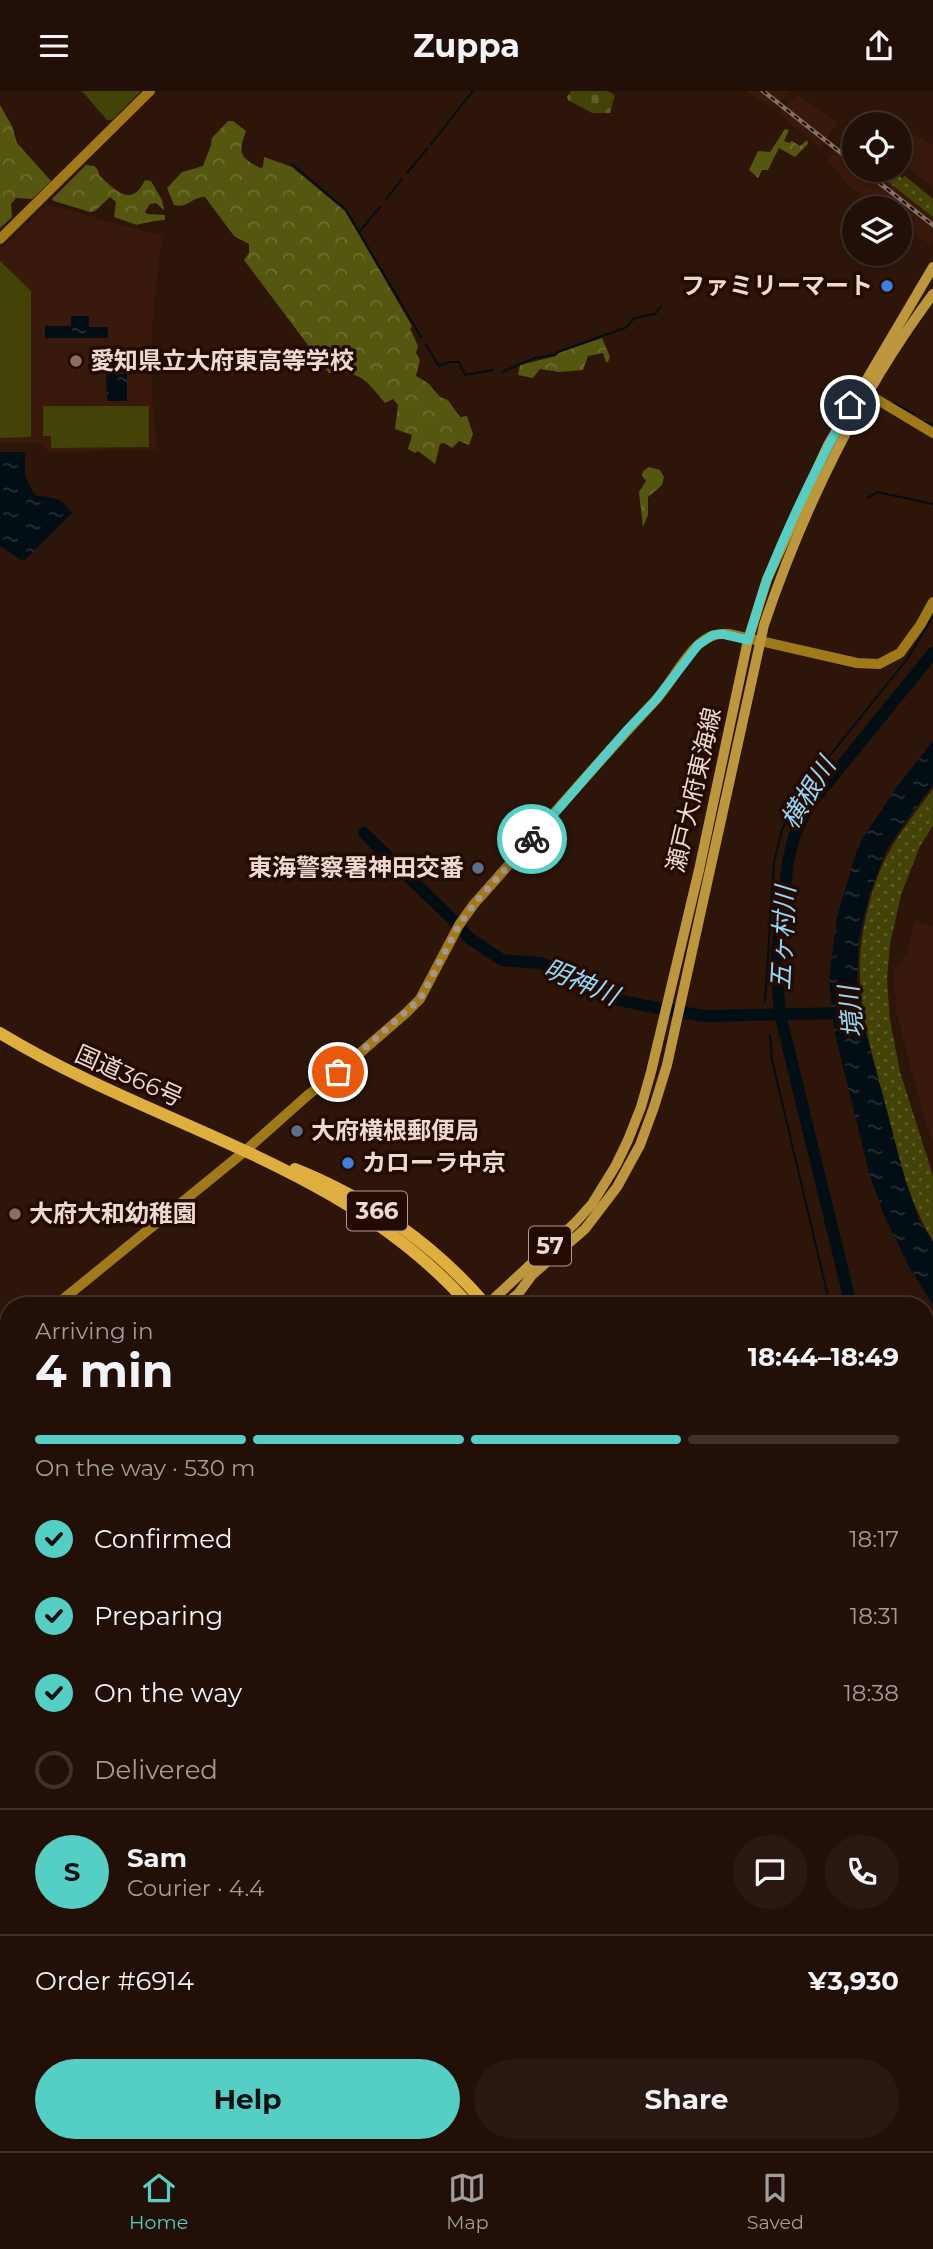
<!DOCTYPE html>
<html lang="en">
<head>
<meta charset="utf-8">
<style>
  :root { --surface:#221008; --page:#2a1912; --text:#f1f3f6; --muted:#a29d9c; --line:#3f3029; --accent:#55cec5 }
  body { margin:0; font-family:Montserrat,"Noto Sans JP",sans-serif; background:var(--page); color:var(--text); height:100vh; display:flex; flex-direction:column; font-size:26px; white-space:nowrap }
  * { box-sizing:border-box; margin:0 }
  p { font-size:23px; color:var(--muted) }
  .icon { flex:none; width:38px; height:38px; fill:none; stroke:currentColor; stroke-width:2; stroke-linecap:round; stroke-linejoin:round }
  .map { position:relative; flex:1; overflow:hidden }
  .panel { position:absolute; left:0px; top:1206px; width:934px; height:856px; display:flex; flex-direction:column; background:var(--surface); border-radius:28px 28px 0 0; box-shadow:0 2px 5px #0004,0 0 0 2px var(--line) }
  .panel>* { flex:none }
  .controls { position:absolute; left:842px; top:21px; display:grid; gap:14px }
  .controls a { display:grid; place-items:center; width:70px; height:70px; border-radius:50%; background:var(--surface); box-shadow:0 2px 5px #0004,0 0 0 2px var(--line); font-size:35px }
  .pin { position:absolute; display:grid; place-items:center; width:60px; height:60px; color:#fff; margin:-30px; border:4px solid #fff; border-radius:50%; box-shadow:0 2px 7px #0007 }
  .courier { position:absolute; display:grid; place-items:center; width:70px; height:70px; margin:-35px; border:5px solid #55cec5; border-radius:50%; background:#fff; color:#222; box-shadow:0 2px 9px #0007 }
  .head em { font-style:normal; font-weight:700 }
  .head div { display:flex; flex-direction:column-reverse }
  .head { display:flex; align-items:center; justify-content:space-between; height:119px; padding:0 35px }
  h1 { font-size:46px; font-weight:700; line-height:52px }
  .bar { display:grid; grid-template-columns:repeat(4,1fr); gap:10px 7px; align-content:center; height:84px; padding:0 35px }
  .bar i { height:9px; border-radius:5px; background:var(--line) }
  .bar .selected { background:var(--accent) }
  .bar p { grid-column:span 4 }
  .line { display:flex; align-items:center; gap:18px; padding:0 35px; border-top:2px solid var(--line) }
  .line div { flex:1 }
  .round { display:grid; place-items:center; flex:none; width:74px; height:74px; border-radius:37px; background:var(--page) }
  ol { padding:0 35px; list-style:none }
  li { display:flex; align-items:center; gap:21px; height:77px }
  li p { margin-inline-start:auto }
  li .icon { padding:7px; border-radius:50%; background:var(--accent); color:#111; stroke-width:4 }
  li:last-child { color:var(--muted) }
  li i { width:38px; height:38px; border:4px solid var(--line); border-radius:50% }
  .action { display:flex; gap:14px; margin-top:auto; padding:14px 35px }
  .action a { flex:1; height:80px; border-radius:42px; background:var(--accent); color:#111; font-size:28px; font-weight:700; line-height:80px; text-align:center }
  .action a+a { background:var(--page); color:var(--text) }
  header { display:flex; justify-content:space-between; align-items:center; height:91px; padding:0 35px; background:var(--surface); font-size:32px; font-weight:700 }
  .tab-bar { display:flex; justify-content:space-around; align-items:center; height:98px; border-top:2px solid var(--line); background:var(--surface); font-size:19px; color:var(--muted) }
  .tab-bar a { display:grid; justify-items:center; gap:4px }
  .tab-bar .selected { color:var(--accent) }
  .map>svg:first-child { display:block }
</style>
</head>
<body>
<header><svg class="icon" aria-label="menu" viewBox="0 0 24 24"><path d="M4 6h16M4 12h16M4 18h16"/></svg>Zuppa<svg class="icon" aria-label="share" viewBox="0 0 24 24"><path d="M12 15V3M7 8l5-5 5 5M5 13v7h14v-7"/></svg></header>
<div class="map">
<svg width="933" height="2060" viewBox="0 0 933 2060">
  <defs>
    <pattern id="green-dots" width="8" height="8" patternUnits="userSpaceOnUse" patternTransform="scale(1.75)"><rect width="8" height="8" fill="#434307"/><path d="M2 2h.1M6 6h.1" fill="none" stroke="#5e5e2a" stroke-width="1.8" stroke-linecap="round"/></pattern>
    <pattern id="forest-crowns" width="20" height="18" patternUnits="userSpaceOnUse" patternTransform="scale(1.75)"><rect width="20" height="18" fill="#55560f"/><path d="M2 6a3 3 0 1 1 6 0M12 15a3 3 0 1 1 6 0" fill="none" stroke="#6e6e31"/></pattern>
    <pattern id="cemetery-stones" width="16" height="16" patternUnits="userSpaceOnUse" patternTransform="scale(1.75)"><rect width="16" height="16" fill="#434307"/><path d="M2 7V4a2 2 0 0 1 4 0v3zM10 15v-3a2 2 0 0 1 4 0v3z" fill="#5e5e2a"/></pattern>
    <pattern id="water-ripples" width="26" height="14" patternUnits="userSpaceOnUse" patternTransform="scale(1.75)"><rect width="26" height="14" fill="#030e14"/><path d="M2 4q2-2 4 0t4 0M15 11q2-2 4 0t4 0" fill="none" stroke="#283035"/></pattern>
  </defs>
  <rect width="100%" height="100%" fill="#2d150a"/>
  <!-- built -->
  <g fill="#38190b">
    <path d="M746 0H789L774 18Z"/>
    <path d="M797 4 837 31 821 57 778 23Z"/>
    <path d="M900 36 933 53V97L900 69Z"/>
    <path d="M850 42 854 45V79H898L900 81 898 84 902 87 905 85 933 108V150L930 154 900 131V117H881L879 116 881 112 878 110 876 114 847 93 836 78 826 72Z"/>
    <path d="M47 113 162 145 152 233V307L157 359 49 361 39 352H0V159Z"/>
    <path d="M915 829 933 836V1051L920 1012 896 919 894 880 907 863Z"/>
  </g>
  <!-- green -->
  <g fill="url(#green-dots)">
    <path d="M873 79H898L900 81 898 84 902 87 905 85 933 108V126Z"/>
    <path d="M933 698V735L920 755 901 804 890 853 887 888 890 929 900 981 933 1085V1150C909 1111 898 1064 887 1019 876 977 862 933 860 889 858 849 870 794 890 759 902 738 918 718 933 698Z"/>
    <path d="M933 1891V1935L926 1943V1895Z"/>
    <path d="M260 2053H311L303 2060H251Z"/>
    <path d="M517 2053H559L549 2060H507Z"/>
    <path d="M682 2053H729L719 2060H672Z"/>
    <path d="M788 2053H853L850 2060H779Z"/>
  </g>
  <!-- forest -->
  <g fill="url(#forest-crowns)">
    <path d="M0 14 12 35 17 52 51 90 32 108 16 107 11 113 12 126 0 137Z"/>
    <path d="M228 30H233L246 40C238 62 239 66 260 77L263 76 264 66 292 76 345 120 412 235 410 238 418 255 416 262 420 269 416 285 428 292 440 306 448 309 460 326 467 325 473 343 469 354 459 350 452 357 444 352 440 353 435 373 418 360 415 362 408 358 412 344 395 338 398 314 393 308 385 312C368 291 359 278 329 282L244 169 249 162V153L234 145 205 106C193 105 187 118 174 114L167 97 182 81 203 75 211 54 212 47Z"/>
    <path d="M785 38 789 39 784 50 789 52 792 50 800 55 807 49 808 53 795 66 779 57 768 79H762L758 87 749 79 758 60 770 61Z"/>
    <path d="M86 74 94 75 98 79 99 84C113 97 131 119 145 89L151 90 162 109 164 119 156 112 150 113 145 121 147 123 165 124V129C160 129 141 132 137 134L114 126 116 111 110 106 95 120 90 121 54 110 52 108Z"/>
    <path d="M602 247 610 266 608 271H606L603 262 588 265 583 279 559 281 540 278 533 287 518 284 520 274 556 265 558 262Z"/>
    <path d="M649 376 660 379 664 386 662 394 648 406V424L643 436 639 401 646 390 642 384 643 380Z"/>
    <path d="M933 1946V1991L926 2000V1954Z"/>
  </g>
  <!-- cemetery -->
  <path fill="url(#cemetery-stones)" d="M571 0H608L615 4 610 22H592L568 9 567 6Z"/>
  <!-- pitch -->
  <g fill="#434307">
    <path d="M82 0H141L112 29H107Z"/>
    <path d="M0 170 31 200V346L0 347Z"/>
    <path d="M43 315H149V356L51 357V345H43Z"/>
  </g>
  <!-- water -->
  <g fill="url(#water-ripples)">
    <path d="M71 225H89V236H108V247H45V235H71Z"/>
    <path d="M106 283H127V310H107Z"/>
    <path d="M0 361H26C23 380 25 389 36 405 55 406 62 407 72 422L26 468 21 469 0 455Z"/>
    <path d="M933 650V694L910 724 886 760 869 805 859 848 857 889 864 935 906 1092 920 1131 933 1151V1214L910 1178 883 1122 869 1082 834 939 829 888 837 826 858 755 895 698Z"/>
    <path d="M933 1844V1888L926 1893V1852Z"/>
    <path d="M565 2053H638L629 2060H555Z"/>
    <path d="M732 2053H785L776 2060H722Z"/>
  </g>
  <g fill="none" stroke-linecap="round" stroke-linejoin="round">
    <!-- stream -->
    <g stroke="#030e14" stroke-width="2">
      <path d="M431 53 473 0"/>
      <path d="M292 73 346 119 421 246"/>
      <path d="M407 82 427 58"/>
      <path d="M386 108 402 88"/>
      <path d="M359 141 381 115"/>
      <path d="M426 254 439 275 450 271H459L465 284 493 279"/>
      <path d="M502 281 535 267 555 264 558 261 627 236 634 227 655 223 661 215"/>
      <path d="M893 312 914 323"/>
      <path d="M926 331 933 334"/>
      <path d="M868 407 877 401 933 413"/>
      <path d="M765 910 774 771 782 739 791 719 816 682 908 567 933 525"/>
      <path d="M770 944 772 969 830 1214"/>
      <path d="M255 2060 263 2053"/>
    </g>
    <!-- river -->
    <g stroke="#030e14" stroke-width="12">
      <path d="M364 742 455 831 469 847 502 869 540 872 554 877 583 895 619 909 667 919 705 925 848 922"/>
      <path d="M851 1214 780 923 776 869 788 771 794 746 807 717 933 562"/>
      <path d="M284 2060 292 2053"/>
    </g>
    <!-- secondary -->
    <g stroke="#a07a18" stroke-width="10">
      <path d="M0 148 150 0"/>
      <path d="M863 300 933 342"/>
      <path d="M56 1214 245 1060 308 1004 338 981 405 923 420 908 459 834 474 813C534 746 592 677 653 612 670 595 681 569 699 553 708 545 717 542 729 543L857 572 879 573 900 562 921 533 933 511"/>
      <path d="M0 1261 9 1254"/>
    </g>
    <!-- primary -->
    <g stroke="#bd973d" stroke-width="10">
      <path d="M487 1214 575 1132 592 1113 616 1074 628 1049 641 1016 651 981 699 779 748 549 767 488 828 354 933 176"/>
      <path d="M504 1214 518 1203 532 1184 585 1138 617 1096 640 1054 654 1016 667 974 764 534C803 418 860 301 933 203"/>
    </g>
    <!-- highway -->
    <g stroke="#deaf3f" stroke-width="12">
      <path d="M0 942C156 1037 344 1072 469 1214"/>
      <path d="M295 1078C368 1107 435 1154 486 1214"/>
      <path d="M0 1450 9 1448"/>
      <path d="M0 1459 9 1514"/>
      <path d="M0 1507 9 1581"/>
      <path d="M926 1688 933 1696"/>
      <path d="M926 1709 933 1717"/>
      <path d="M48 2060 49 2053"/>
    </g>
    <!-- rail casing -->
    <g stroke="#857067" stroke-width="4.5">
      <g id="rail">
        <path d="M763 0 854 72"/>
        <path d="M863 79 933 134"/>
      </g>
    </g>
    <!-- rail -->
    <use href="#rail" stroke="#230b03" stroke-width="2" stroke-dasharray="5" stroke-linecap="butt"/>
  </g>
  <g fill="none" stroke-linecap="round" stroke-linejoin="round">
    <!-- done -->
    <path stroke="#a8948c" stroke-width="7" stroke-dasharray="0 12.6" d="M338 981 420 908 459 834 474 813 532 748"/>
    <!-- route -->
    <path stroke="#55cec5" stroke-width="9" d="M532 748 628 638 655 610 698 554 713 544 722 543 748 549C755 528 760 507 768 486 791 427 820 369 850 314"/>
  </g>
  <!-- markers -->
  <g fill="#3f7fe0" stroke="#230b03" stroke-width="2.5">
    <circle cx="887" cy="195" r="7"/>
    <circle cx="348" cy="1072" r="7"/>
  </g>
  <g fill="#8d6e63" stroke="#230b03" stroke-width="2.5">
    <circle cx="76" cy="270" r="7"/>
    <circle cx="15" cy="1123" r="7"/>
  </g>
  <g fill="#5c6f8a" stroke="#230b03" stroke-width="2.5">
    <circle cx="478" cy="777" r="7"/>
    <circle cx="297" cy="1040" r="7"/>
  </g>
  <g text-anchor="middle" stroke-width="7" stroke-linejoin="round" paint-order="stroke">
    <!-- shield labels -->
    <g fill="#230b03" stroke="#af9b94" stroke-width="2">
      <rect x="347" y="1100.5" width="60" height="39" rx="5"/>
      <rect x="529" y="1135.5" width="42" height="39" rx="5"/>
    </g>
    <g font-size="23" font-weight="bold" fill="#ebd9d2">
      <text x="377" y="1128">366</text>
      <text x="550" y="1163">57</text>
    </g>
    <!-- poi labels -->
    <g font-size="24" font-weight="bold" fill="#ebd9d2" stroke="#230b03" text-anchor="start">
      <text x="873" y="203" text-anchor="end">ファミリーマート</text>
      <text x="90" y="278">愛知県立大府東高等学校</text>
      <text x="464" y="785" text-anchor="end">東海警察署神田交番</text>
      <text x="311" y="1048">大府横根郵便局</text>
      <text x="362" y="1080">カローラ中京</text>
      <text x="29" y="1131">大府大和幼稚園</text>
    </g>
    <!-- street labels -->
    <g font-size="24" fill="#ebd9d2" stroke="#230b03">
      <text transform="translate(694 699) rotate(-77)" y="8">瀬戸大府東海線</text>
      <text transform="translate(129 985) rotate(24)" y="8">国道366号</text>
    </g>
    <!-- water labels -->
    <g font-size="26" font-style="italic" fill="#93d8fa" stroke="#230b03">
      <text transform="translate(808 702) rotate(-58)" y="9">横根川</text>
      <text transform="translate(783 847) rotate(-87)" y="9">五ヶ村川</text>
      <text transform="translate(581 891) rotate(23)" y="9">明神川</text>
      <text transform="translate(851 921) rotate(-96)" y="9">境川</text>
    </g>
  </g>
</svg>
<div class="controls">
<a><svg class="icon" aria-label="locate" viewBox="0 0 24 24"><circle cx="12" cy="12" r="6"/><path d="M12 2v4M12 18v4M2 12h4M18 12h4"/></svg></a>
<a><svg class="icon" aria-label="layers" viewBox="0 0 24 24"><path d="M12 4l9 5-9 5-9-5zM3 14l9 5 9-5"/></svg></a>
</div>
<div class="pin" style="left:338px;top:981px;background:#ea580c"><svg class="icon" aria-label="bag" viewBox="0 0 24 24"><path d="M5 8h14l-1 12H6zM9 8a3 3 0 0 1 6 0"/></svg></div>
<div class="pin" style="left:850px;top:314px;background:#1f2937"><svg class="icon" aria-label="home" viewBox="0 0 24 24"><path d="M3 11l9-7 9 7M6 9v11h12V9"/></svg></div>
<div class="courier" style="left:532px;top:748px"><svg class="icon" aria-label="bike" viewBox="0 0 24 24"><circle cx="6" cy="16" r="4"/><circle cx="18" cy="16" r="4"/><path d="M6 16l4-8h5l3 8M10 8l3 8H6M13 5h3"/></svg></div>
<section class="panel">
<div class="head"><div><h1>4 min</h1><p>Arriving in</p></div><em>18:44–18:49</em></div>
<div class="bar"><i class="selected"></i><i class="selected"></i><i class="selected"></i><i></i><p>On the way · 530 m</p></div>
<ol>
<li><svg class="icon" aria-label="check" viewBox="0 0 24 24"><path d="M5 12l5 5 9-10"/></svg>Confirmed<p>18:17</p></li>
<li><svg class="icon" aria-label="check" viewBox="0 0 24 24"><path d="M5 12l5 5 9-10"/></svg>Preparing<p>18:31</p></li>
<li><svg class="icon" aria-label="check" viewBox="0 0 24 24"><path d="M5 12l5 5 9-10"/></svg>On the way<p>18:38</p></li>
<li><i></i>Delivered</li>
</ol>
<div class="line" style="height:126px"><b class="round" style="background:var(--accent);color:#111">S</b><div><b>Sam</b><p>Courier · 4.4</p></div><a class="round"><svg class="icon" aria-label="chat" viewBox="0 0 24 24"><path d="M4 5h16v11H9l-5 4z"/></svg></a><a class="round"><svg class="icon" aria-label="phone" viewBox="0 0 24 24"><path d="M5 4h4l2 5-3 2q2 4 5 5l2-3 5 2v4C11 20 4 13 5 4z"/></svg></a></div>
<div class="line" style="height:91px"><div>Order #6914</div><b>¥3,930</b></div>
<div class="action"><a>Help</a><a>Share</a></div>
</section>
</div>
<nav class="tab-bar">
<a class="selected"><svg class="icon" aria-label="home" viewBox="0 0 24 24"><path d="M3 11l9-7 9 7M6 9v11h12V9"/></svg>Home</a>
<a><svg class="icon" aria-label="map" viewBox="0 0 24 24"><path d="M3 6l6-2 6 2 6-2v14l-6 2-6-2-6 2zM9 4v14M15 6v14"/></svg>Map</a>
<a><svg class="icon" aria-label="saved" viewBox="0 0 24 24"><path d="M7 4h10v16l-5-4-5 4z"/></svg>Saved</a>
</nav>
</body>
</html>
